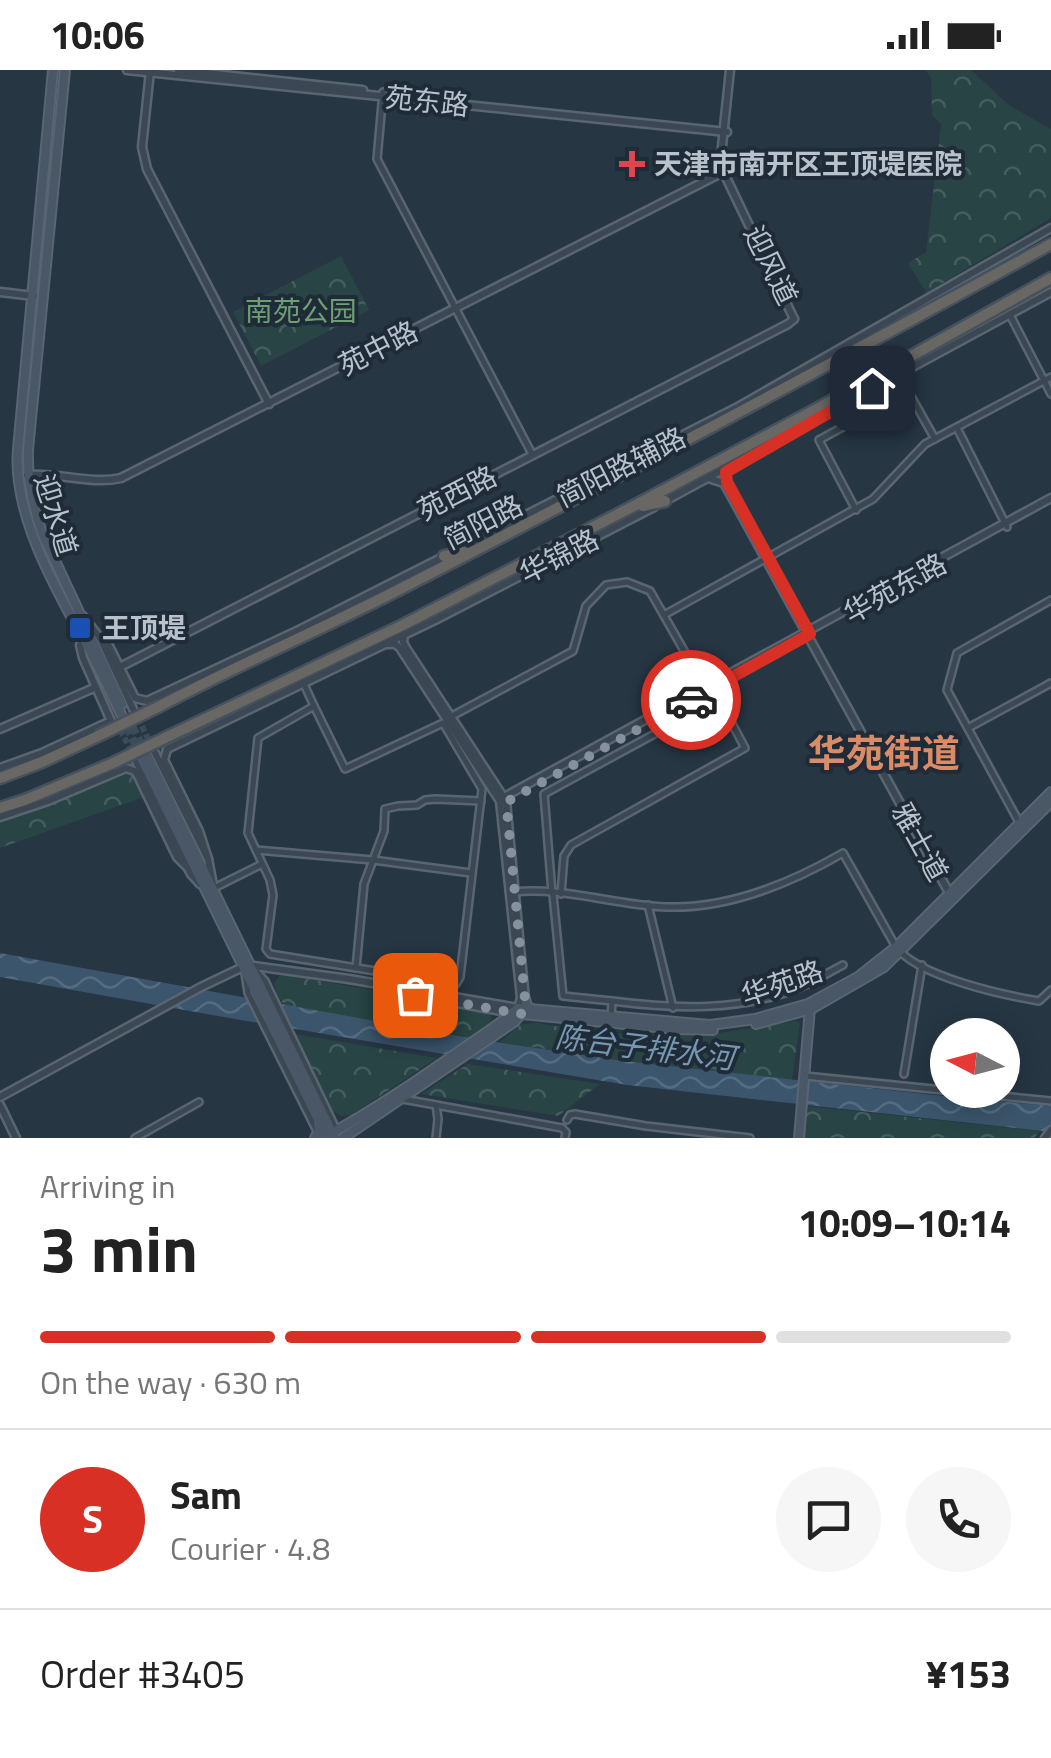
<!DOCTYPE html>
<html lang="en">
<head>
<meta charset="utf-8">
<style>
  :root { --surface:#fff; --page:#f6f6f6; --text:#222; --muted:#767676; --line:#e0e0e0; --accent:#d93025 }
  body { margin:0; font-family:"Titillium Web","Noto Sans SC",sans-serif; background:var(--page); color:var(--text); height:100vh; display:flex; flex-direction:column; font-size:38px; white-space:nowrap }
  * { box-sizing:border-box; margin:0 }
  p { font-size:32px; color:var(--muted) }
  .icon { flex:none; width:55px; height:55px; fill:none; stroke:currentColor; stroke-width:2; stroke-linecap:round; stroke-linejoin:round }
  .map { position:relative; height:1068px; overflow:hidden }
  .drawer { display:flex; flex-direction:column; background:var(--surface); flex:1 }
  .drawer>* { flex:none }
  .needle { width:65px; rotate:276deg }
  .tools { position:absolute; left:930px; top:948px; display:grid; gap:20px }
  .tools a { display:grid; place-items:center; width:90px; height:90px; border-radius:50%; background:var(--surface); box-shadow:0 5px 25px #0003; font-size:50px }
  .pin { position:absolute; display:grid; place-items:center; width:85px; height:85px; color:#fff; margin:-42px; border-radius:20px; box-shadow:0 5px 15px #0006 }
  .courier { position:absolute; display:grid; place-items:center; width:100px; height:100px; margin:-50px; border:8px solid #d93025; border-radius:50%; background:#fff; color:#222; box-shadow:0 2px 12px #0007 }
  .headline em { font-style:normal; font-weight:700 }
  .headline div { display:flex; flex-direction:column-reverse }
  .headline { display:flex; align-items:center; justify-content:space-between; height:170px; padding:0 40px }
  h1 { font-size:65px; font-weight:700; line-height:75px }
  .bar { display:grid; grid-template-columns:repeat(4,1fr); gap:15px 10px; align-content:center; height:120px; padding:0 40px }
  .bar i { height:12px; border-radius:8px; background:var(--line) }
  .bar .current { background:var(--accent) }
  .bar p { grid-column:span 4 }
  .line { display:flex; align-items:center; gap:25px; padding:0 40px; border-top:2px solid var(--line) }
  .line div { flex:1 }
  .round { display:grid; place-items:center; flex:none; width:105px; height:105px; border-radius:52px; background:var(--page) }
  .status { display:flex; justify-content:space-between; align-items:center; height:70px; padding:0 50px; background:var(--surface); direction:ltr }
  .status svg { height:28px; fill:currentColor }
  .map>svg:first-child { display:block }
</style>
</head>
<body>
<div class="status"><b>10:06</b><svg viewBox="0 0 49 12"><path d="M0 12V9h3v3zM5 12V6h3v6zM10 12V3h3v9zM15 12V0h3v12zM26 1h20v11H26zM47 4h2v5h-2z"/></svg></div>
<div class="map">
<svg width="1051" height="1068" viewBox="0 0 1051 1068">
  <defs>
    <pattern id="forest-crowns" width="20" height="18" patternUnits="userSpaceOnUse" patternTransform="scale(2.5)"><rect width="20" height="18" fill="#284444"/><path d="M2 6a3 3 0 1 1 6 0M12 15a3 3 0 1 1 6 0" fill="none" stroke="#455d5e"/></pattern>
    <pattern id="water-waves" width="16" height="10" patternUnits="userSpaceOnUse" patternTransform="scale(2.5)"><rect width="16" height="10" fill="#3b556c"/><path d="M0 5q4-4 8 0t8 0" fill="none" stroke="#556c80"/></pattern>
  </defs>
  <rect width="100%" height="100%" fill="#263643"/>
  <!-- forest -->
  <g fill="url(#forest-crowns)">
    <path d="M926 0H971L1010 36 1051 59V148L926 223 908 193 926 182 941 54 932 45 931 8Z"/>
    <path d="M341 186 369 240 261 296 233 242Z"/>
    <path d="M128 703 134 705 144 727 0 778V753Z"/>
    <path d="M285 905 482 939 491 946V950L469 968 285 936 279 928 274 914 279 906Z"/>
    <path d="M796 951 800 953 792 1010 624 991 500 972 521 954 537 953 579 960 629 964 706 965Z"/>
    <path d="M295 964 437 988 351 1045 341 1046 333 1041Z"/>
    <path d="M468 994 600 1014 558 1046 421 1024Z"/>
    <path d="M806 1036 1040 1061 1034 1068H803Z"/>
  </g>
  <!-- water -->
  <path fill="url(#water-waves)" d="M0 883 469 968 624 991 934 1025 1051 1036V1062L627 1015 218 946 0 907Z"/>
  <g fill="none" stroke-linecap="round" stroke-linejoin="round">
    <!-- tertiary-tunnel -->
    <g stroke="#3c4b58" stroke-width="6" stroke-dasharray="6 3" stroke-linecap="butt">
      <path d="M138 648 152 677"/>
      <path d="M116 652 134 686"/>
    </g>
    <!-- secondary-tunnel -->
    <g stroke="#3c4b58" stroke-width="8" stroke-dasharray="8 4" stroke-linecap="butt">
      <path d="M127 646 145 681"/>
      <path d="M127 657 140 685"/>
    </g>
    <!-- minor casing -->
    <g stroke="#596570" stroke-width="10">
      <g id="minor">
        <path d="M383 22 377 89 532 384"/>
        <path d="M1010 245 1051 324"/>
        <path d="M957 358 1007 457"/>
        <path d="M856 440 819 370 908 321 935 369"/>
        <path d="M664 545 873 429 925 374 1051 307"/>
        <path d="M303 612 314 636"/>
        <path d="M314 636 345 699 443 653 482 719 460 907 456 914 270 884 266 879 273 825 270 810 248 763 258 668Z"/>
        <path d="M452 646 573 581 586 536 606 515 627 512 650 521 707 621"/>
        <path d="M968 658 1051 613"/>
        <path d="M1019 752 947 620 957 583 1051 530"/>
        <path d="M256 780 373 790 471 803"/>
        <path d="M214 818 262 794"/>
        <path d="M513 822C563 816 617 836 667 837 729 839 791 813 843 783L896 877C919 907 1003 925 1039 931L1051 920"/>
        <path d="M552 823 544 724 706 636"/>
        <path d="M561 824 564 786 571 775 745 678 711 614"/>
        <path d="M553 825 563 926 612 931 611 949"/>
        <path d="M648 835 673 938"/>
        <path d="M356 898 364 814 384 761 385 739 398 736 417 735 425 730 435 729 481 731"/>
        <path d="M257 902 265 911 337 1061"/>
        <path d="M245 903 248 923 317 1061"/>
        <path d="M612 931C675 939 740 942 801 917 815 911 829 902 843 895"/>
        <path d="M904 1004 922 895"/>
        <path d="M805 1006 1051 1031"/>
        <path d="M403 1029 436 1035 438 1049 436 1068"/>
        <path d="M436 1035 562 1058 566 1062 565 1068"/>
        <path d="M567 1050 570 1045 575 1044 646 1056 750 1068"/>
        <path d="M135 1068 199 1032"/>
      </g>
    </g>
    <!-- tertiary casing -->
    <g stroke="#596570" stroke-width="11">
      <g id="tertiary">
        <path d="M127 0 727 62"/>
        <path d="M178 0 363 20"/>
        <path d="M730 0 722 76V99L794 249"/>
        <path d="M150 1 142 77 147 99 269 334"/>
        <path d="M0 222 34 226"/>
        <path d="M27 405C58 402 91 415 121 408L727 100"/>
        <path d="M711 409 724 413 952 828"/>
        <path d="M665 431 1051 222"/>
        <path d="M459 479 736 338 1051 158"/>
        <path d="M83 546 100 568 134 641"/>
        <path d="M404 564 403 572 406 578 506 731 525 929"/>
        <path d="M100 568 108 574 135 628 147 631 299 560 443 487"/>
        <path d="M120 597 788 254 794 249"/>
        <path d="M0 659 96 617"/>
        <path d="M155 683 208 789 213 815"/>
        <path d="M136 691 191 804 200 814"/>
        <path d="M0 698 42 683 111 651 83 588 80 575"/>
        <path d="M500 731 504 727 1051 428"/>
        <path d="M0 747 48 731 126 698 135 701 138 706 177 787 188 798"/>
        <path d="M208 789 199 761 164 690 167 679 435 550 654 437"/>
        <path d="M441 930 512 943"/>
        <path d="M0 1027 201 917 247 895 349 909 518 938 521 928 500 731 400 578 395 574H385"/>
        <path d="M0 1035 16 1068"/>
        <path d="M1045 1068 1051 1060"/>
      </g>
    </g>
    <!-- secondary casing -->
    <g stroke="#596570" stroke-width="12">
      <g id="secondary">
        <path d="M53 0 18 379C12 445 58 523 89 579 101 602 112 625 123 648"/>
        <path d="M65 0 28 380C27 408 33 436 42 463L122 634"/>
        <path d="M147 685 335 1068"/>
        <path d="M141 688 327 1068"/>
        <path d="M525 929 527 936 533 940"/>
        <path d="M522 944 676 959 713 960"/>
        <path d="M756 954 811 939 884 897 1051 732"/>
        <path d="M315 1068 319 1061 318 1053"/>
        <path d="M323 1068C386 1034 445 991 504 950L518 938 710 955 755 949 808 934 858 907 896 877 1051 722"/>
        <path d="M343 1068 514 952 521 944"/>
        <path d="M799 1068 810 938"/>
      </g>
    </g>
    <!-- trunk casing -->
    <g stroke="#45525d" stroke-width="15">
      <g id="trunk">
        <path d="M643 436 665 431"/>
        <path d="M444 486 464 482"/>
        <path d="M160 636C240 593 325 558 406 516 623 405 837 291 1051 174"/>
        <path d="M169 666 401 556 628 439 813 341 1051 208"/>
        <path d="M0 708 42 692 98 666"/>
        <path d="M0 738 25 730 111 694"/>
      </g>
    </g>
    <!-- minor -->
    <use href="#minor" stroke="#3b4753" stroke-width="5"/>
    <!-- tertiary -->
    <use href="#tertiary" stroke="#3b4753" stroke-width="6"/>
    <!-- secondary -->
    <use href="#secondary" stroke="#495766" stroke-width="8"/>
    <!-- trunk -->
    <use href="#trunk" stroke="#696764" stroke-width="10"/>
    <!-- trunk-bridge casing -->
    <g stroke="#45525d" stroke-width="15" stroke-linecap="butt">
      <g id="trunk-bridge">
        <path d="M98 666 160 636"/>
        <path d="M111 694 169 666"/>
      </g>
    </g>
    <!-- trunk-bridge -->
    <use href="#trunk-bridge" stroke="#696764" stroke-width="10"/>
  </g>
  <g fill="none" stroke-linecap="round" stroke-linejoin="round">
    <!-- done -->
    <path stroke="#85919c" stroke-width="10" stroke-dasharray="0 18" d="M415 925 521 944 525 929 507 740 510 730 691 630"/>
    <!-- route -->
    <path stroke="#d93025" stroke-width="12" d="M691 630 810 564 727 412 726 402 872 318"/>
  </g>
  <!-- markers -->
  <path fill="#e0444e" stroke="#1f2c38" stroke-width="4" d="M627 79h10v10h10v10h-10v10h-10v-10h-10v-10h10z"/>
  <rect fill="#1a4fb4" stroke="#1f2c38" stroke-width="4" x="68" y="546" width="24" height="24" rx="5"/>
  <g text-anchor="middle" stroke-width="8" stroke-linejoin="round" paint-order="stroke">
    <!-- street labels -->
    <g font-size="28" fill="#b8c2cc" stroke="#1f2c38">
      <text transform="translate(427 31) rotate(6)" y="10">苑东路</text>
      <text transform="translate(771 195) rotate(64)" y="10">迎风道</text>
      <text transform="translate(378 278) rotate(-27)" y="10">苑中路</text>
      <text transform="translate(621 397) rotate(-27)" y="10">简阳路辅路</text>
      <text transform="translate(457 423) rotate(-27)" y="10">苑西路</text>
      <text transform="translate(56 445) rotate(73)" y="10">迎水道</text>
      <text transform="translate(483 452) rotate(-27)" y="10">简阳路</text>
      <text transform="translate(559 486) rotate(-27)" y="10">华锦路</text>
      <text transform="translate(895 518) rotate(-29)" y="10">华苑东路</text>
      <text transform="translate(920 772) rotate(61)" y="10">雅士道</text>
      <text transform="translate(782 913) rotate(-19)" y="10">华苑路</text>
    </g>
    <!-- poi labels -->
    <g font-size="28" font-weight="bold" fill="#b8c2cc" stroke="#1f2c38" text-anchor="start">
      <text x="654" y="104">天津市南开区王顶堤医院</text>
      <text x="102" y="568">王顶堤</text>
    </g>
    <!-- park labels -->
    <g font-size="28" fill="#6e9e74" stroke="#1f2c38">
      <text x="301" y="251">南苑公园</text>
    </g>
    <!-- water labels -->
    <g font-size="30" font-style="italic" fill="#7796b0" stroke="#1f2c38">
      <text transform="translate(645 978) rotate(7)" y="10">陈台子排水河</text>
    </g>
    <!-- district labels -->
    <g font-size="38" font-weight="bold" fill="#d98c67" stroke="#1f2c38">
      <text x="884" y="697">华苑街道</text>
    </g>
  </g>
</svg>
<div class="tools">
<a><svg class="needle" viewBox="-14 -14 28 28"><path d="M0-13l5 13h-10z" fill="#e53935"/><path d="M0 13l5-13h-10z" fill="#767676"/></svg></a>
</div>
<div class="pin" style="left:415px;top:925px;background:#ea580c"><svg class="icon" aria-label="bag" viewBox="0 0 24 24"><path d="M5 8h14l-1 12H6zM9 8a3 3 0 0 1 6 0"/></svg></div>
<div class="pin" style="left:872px;top:318px;background:#1f2937"><svg class="icon" aria-label="home" viewBox="0 0 24 24"><path d="M3 11l9-7 9 7M6 9v11h12V9"/></svg></div>
<div class="courier" style="left:691px;top:630px"><svg class="icon" aria-label="car" viewBox="0 0 24 24"><path d="M5 17H2v-5l4-1 3-4h7l3 4 3 1v5h-3M9 17h6M6 11h13"/><circle cx="7" cy="17" r="2"/><circle cx="17" cy="17" r="2"/></svg></div>
</div>
<section class="drawer">
<div class="headline"><div><h1>3 min</h1><p>Arriving in</p></div><em>10:09–10:14</em></div>
<div class="bar"><i class="current"></i><i class="current"></i><i class="current"></i><i></i><p>On the way · 630 m</p></div>
<div class="line" style="height:180px"><b class="round" style="background:var(--accent);color:#fff">S</b><div><b>Sam</b><p>Courier · 4.8</p></div><a class="round"><svg class="icon" aria-label="chat" viewBox="0 0 24 24"><path d="M4 5h16v11H9l-5 4z"/></svg></a><a class="round"><svg class="icon" aria-label="phone" viewBox="0 0 24 24"><path d="M5 4h4l2 5-3 2q2 4 5 5l2-3 5 2v4C11 20 4 13 5 4z"/></svg></a></div>
<div class="line" style="height:130px"><div>Order #3405</div><b>¥153</b></div>
</section>
</body>
</html>
